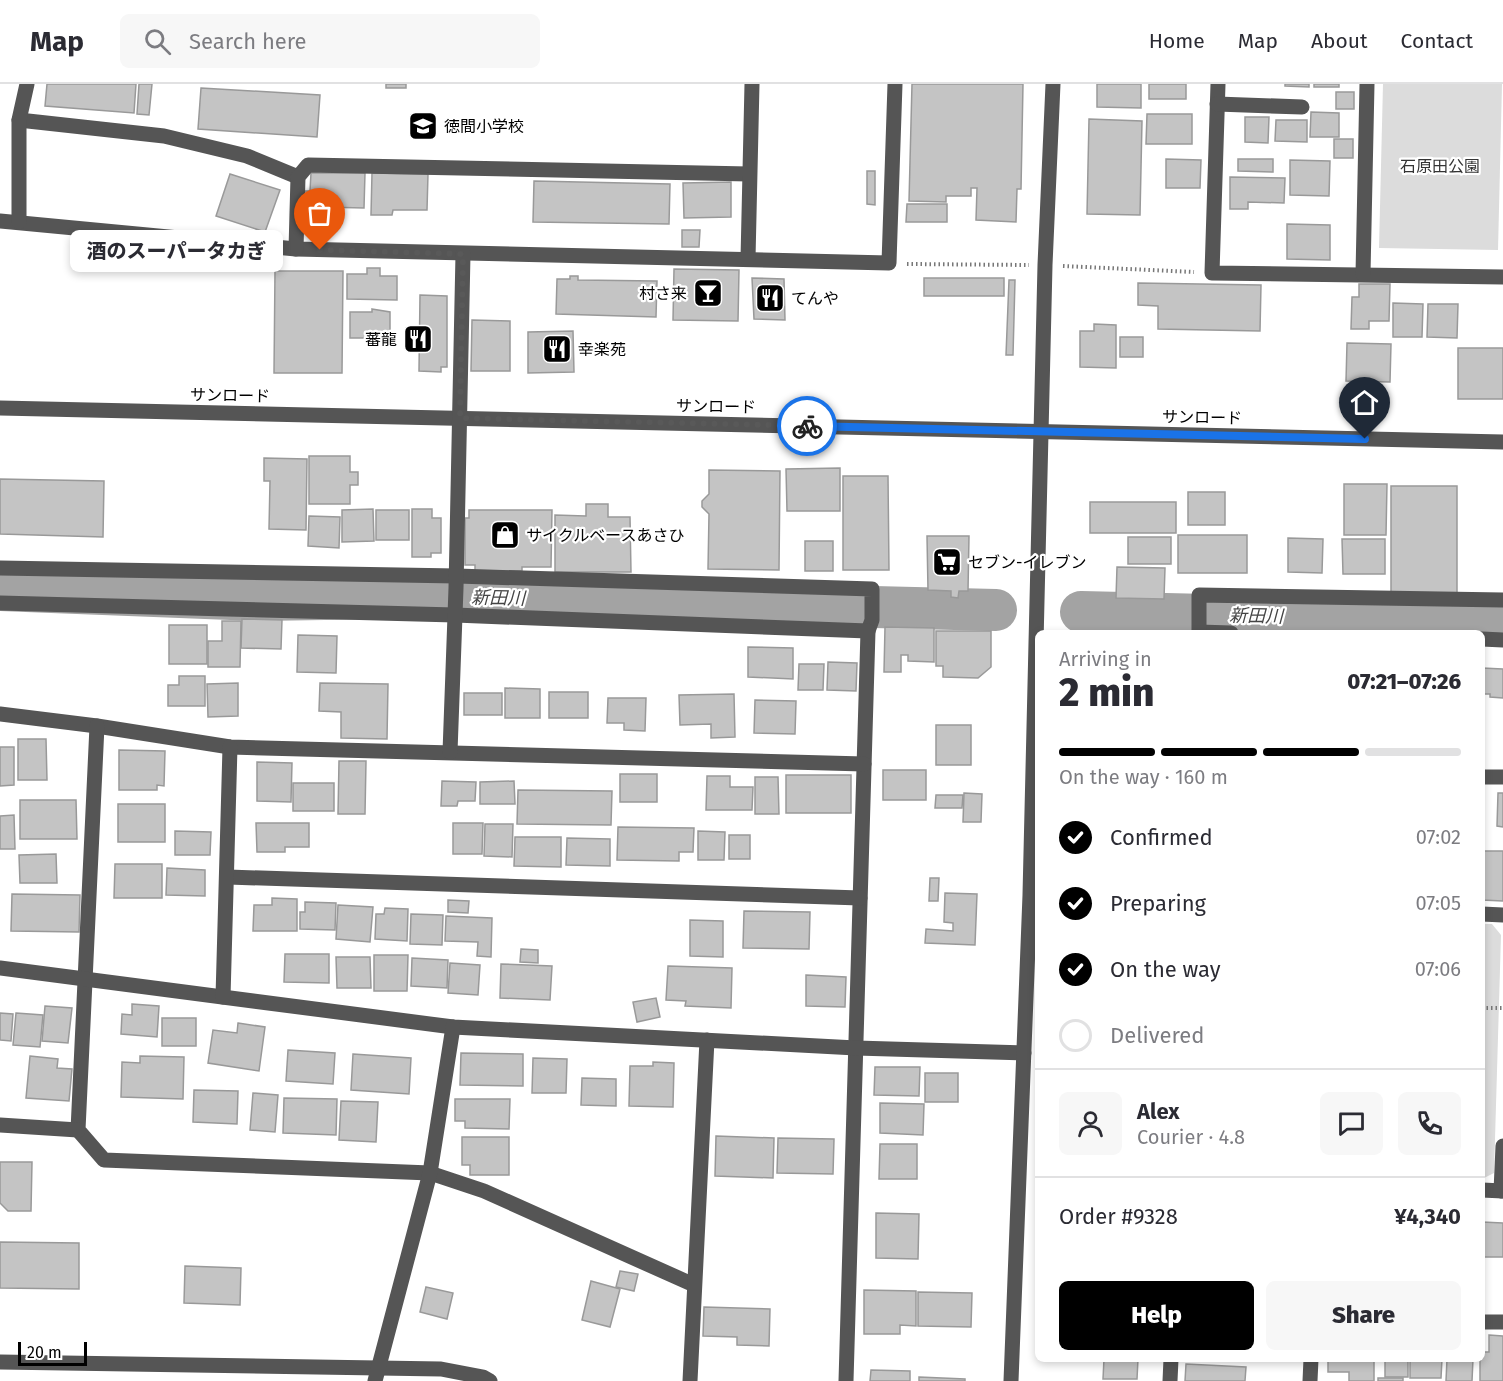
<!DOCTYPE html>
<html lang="en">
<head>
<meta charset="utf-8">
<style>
  :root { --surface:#fff; --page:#f7f7f7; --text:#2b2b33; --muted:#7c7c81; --line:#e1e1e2; --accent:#000 }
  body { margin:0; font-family:"Fira Sans","Noto Sans JP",sans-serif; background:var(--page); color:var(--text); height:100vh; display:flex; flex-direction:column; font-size:22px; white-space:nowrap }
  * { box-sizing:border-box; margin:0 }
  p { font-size:20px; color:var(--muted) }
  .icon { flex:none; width:33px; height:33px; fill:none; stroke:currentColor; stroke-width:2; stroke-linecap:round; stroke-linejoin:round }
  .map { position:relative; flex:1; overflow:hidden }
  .sheet { position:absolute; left:1035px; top:546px; width:450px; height:732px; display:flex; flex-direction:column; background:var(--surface); border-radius:9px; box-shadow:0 3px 9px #0003 }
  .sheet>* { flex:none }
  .scale { position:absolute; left:18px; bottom:15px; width:69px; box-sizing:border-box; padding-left:6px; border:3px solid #000; border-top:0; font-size:16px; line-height:21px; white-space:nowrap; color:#000; -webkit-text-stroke:4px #fff; paint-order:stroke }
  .pin { position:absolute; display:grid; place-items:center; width:51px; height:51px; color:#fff; margin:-62px -26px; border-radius:50% 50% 50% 0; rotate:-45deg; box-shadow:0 0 6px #0007 }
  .pin .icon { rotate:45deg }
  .courier { position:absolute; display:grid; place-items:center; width:60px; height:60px; margin:-30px; border:4px solid #1a73e8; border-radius:50%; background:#fff; color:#222; box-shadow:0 2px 8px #0007 }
  .bubble { position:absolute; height:42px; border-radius:9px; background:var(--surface); box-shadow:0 3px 9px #0003; font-size:20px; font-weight:800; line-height:42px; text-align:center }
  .summary em { font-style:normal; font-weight:800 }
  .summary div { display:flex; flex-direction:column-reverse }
  .summary { display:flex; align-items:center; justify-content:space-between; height:102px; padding:0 24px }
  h1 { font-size:39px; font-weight:800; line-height:45px }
  .bar { display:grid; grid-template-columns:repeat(4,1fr); gap:9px 6px; align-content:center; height:72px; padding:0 24px }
  .bar i { height:8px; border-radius:4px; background:var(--line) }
  .bar .current { background:var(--accent) }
  .bar p { grid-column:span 4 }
  .line { display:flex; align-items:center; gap:15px; padding:0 24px; border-top:2px solid var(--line) }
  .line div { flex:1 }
  .round { display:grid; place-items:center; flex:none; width:63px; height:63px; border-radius:9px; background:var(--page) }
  ol { padding:0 24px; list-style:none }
  li { display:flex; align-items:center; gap:18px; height:66px }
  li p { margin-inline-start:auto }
  li .icon { padding:6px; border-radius:50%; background:var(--accent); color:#fff; stroke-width:4 }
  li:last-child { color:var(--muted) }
  li i { width:33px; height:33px; border:3px solid var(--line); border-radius:50% }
  .action { display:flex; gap:12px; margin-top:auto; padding:12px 24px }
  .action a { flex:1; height:69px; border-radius:9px; background:var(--accent); color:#fff; font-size:24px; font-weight:800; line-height:69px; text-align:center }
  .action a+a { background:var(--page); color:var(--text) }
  header { display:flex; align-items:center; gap:36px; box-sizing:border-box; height:84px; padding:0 30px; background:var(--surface); border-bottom:2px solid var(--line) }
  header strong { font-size:28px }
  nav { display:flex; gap:33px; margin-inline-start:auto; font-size:21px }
  .search { width:420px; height:54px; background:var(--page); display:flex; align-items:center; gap:15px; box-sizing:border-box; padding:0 21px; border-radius:9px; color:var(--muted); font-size:22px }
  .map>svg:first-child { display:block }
</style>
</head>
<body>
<header>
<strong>Map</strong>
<div class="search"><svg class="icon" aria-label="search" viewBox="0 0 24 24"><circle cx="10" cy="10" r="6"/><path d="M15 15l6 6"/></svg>Search here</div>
<nav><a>Home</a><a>Map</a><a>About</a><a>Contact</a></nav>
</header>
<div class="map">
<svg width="1503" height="1297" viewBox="0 0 1503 1297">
  <rect width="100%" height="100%" fill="#fff"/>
  <!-- green -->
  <g fill="#dcdcdc">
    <path d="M1383 0H1502L1498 166 1379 164Z"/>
    <path d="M1482 840H1492L1501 851 1494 1089 1484 1094Z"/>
  </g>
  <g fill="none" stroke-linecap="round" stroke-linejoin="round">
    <!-- river -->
    <g stroke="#a3a3a3" stroke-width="42">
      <path d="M0 506 258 516 457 513 996 526"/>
      <path d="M1081 528 1503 538"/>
    </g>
  </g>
  <!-- building -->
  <g fill="#c4c4c4" stroke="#999" stroke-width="1.5">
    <path d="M47 0H136L134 29 45 22Z"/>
    <path d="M139 0H152L149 31 137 30Z"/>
    <rect x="386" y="0" width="20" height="4"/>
    <path d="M912 0H1023L1021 105H1017L1016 138 976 136 977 104H971V112H946V118L909 117Z"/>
    <path d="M1097 0H1141V24L1097 23Z"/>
    <rect x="1149" y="0" width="37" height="15"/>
    <path d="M1285 0H1309V3L1285 2Z"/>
    <rect x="1314" y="0" width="25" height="3"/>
    <path d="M201 4 320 11 317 53 198 45Z"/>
    <rect x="1336" y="8" width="18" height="17"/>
    <path d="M1311 28 1339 29V53H1310Z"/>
    <path d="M1147 30H1192V60H1146Z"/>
    <path d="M1245 33H1269L1268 59 1245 58Z"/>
    <path d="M1089 35 1142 37 1140 131 1087 130Z"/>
    <path d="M1276 36H1307V58L1275 57Z"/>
    <rect x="1334" y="55" width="19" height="19"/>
    <path d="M1166 75 1201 76 1200 104H1166Z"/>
    <path d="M1238 75H1273V88L1238 87Z"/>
    <path d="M1290 76 1330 77 1329 112 1290 111Z"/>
    <path d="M867 87H875V121L867 120Z"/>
    <path d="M311 89H365L364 124 322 123 321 141H301L302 107H310Z"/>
    <path d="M372 89 428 90 427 126H393L392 131H371Z"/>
    <path d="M230 90 280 106 265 148 216 132Z"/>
    <path d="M1230 93 1285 94 1284 119 1248 118V125H1230Z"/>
    <path d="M534 97 670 100 669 140 533 138Z"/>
    <path d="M731 98V133L684 134 683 99Z"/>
    <path d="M907 120H947V138H906Z"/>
    <path d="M1287 140 1330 141V176L1287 175Z"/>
    <path d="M682 146H700L699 163H682Z"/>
    <path d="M367 184H380V192H397V216L347 215V190H367Z"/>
    <path d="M674 185 739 186 738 237 673 236Z"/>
    <path d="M275 187H343L342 289H274Z"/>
    <path d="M570 192H578V196L657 197 656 233 556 230 557 195H570Z"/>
    <path d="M752 194 784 195 785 236 754 235Z"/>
    <rect x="924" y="194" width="80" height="18"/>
    <path d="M1009 196H1015L1013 271H1006Z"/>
    <path d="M1138 199 1261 201 1260 247 1158 245V222L1138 221Z"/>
    <path d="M1359 200H1390L1389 237H1369V245H1351L1352 213H1359Z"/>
    <path d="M420 211 447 212V283H441V288L419 287Z"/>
    <path d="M1393 219 1423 220 1422 253H1393Z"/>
    <path d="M1428 220H1458L1457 254 1427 253Z"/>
    <path d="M372 225 390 228V254H350V228H372Z"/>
    <path d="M472 236 510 237V287H471Z"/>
    <path d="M1094 240 1116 241V284L1080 283V247H1094Z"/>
    <path d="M573 247 574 288 528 289V248Z"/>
    <rect x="1120" y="253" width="23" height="20"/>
    <path d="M1347 259 1391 260 1390 298 1346 297Z"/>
    <rect x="1458" y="264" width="45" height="51"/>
    <path d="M309 372H350V388H358V401H350V420H309Z"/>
    <path d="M264 374 307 375 306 446 269 445 270 397H264Z"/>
    <path d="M840 384V427H787L786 385Z"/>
    <path d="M709 386 780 387 779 486 708 485 709 430 702 423V417L709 410Z"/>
    <path d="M843 392H888L889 486H843Z"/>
    <path d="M0 395 104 397 103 453 0 450Z"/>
    <path d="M1344 400H1387L1386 451H1344Z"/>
    <rect x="1391" y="402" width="66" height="108"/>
    <rect x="1188" y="408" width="37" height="33"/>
    <rect x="1090" y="418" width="86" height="31"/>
    <path d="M586 420H608V433H630L631 488H555V431L586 432Z"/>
    <path d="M373 425 374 457 342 458V426Z"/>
    <path d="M412 425H432V434H441V469H431V473H412Z"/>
    <rect x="376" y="426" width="33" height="30"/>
    <path d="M469 426H552L551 483H522V487H475V481H465V434H469Z"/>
    <path d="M309 432 340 433 339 464 308 462Z"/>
    <rect x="1178" y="451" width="69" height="38"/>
    <path d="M927 452H969L968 507H959L958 514 951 513V507L928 506Z"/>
    <rect x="1128" y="453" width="43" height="27"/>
    <path d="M1288 454 1323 455 1322 489 1288 488Z"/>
    <path d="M1342 455H1385V490H1343Z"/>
    <rect x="805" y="457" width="28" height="30"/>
    <path d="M1117 483 1165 484 1164 515 1116 514Z"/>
    <path d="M242 535 282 536 281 565 241 564Z"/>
    <path d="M222 537H241L240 583H208V557H222Z"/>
    <rect x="169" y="541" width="38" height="39"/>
    <path d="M885 543 934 544V578L908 577V571H901V588H884Z"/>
    <path d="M936 547H991V583L978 594 943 593V582H936Z"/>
    <path d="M298 551 337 552 336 589 297 588Z"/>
    <path d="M748 563 793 564V595L748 593Z"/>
    <path d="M828 578 857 579 856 607 827 606Z"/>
    <path d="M799 580H824L823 606H798Z"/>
    <path d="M1482 584 1503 585V614L1490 613V610H1482Z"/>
    <path d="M179 592H205V622H168V601H179Z"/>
    <path d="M238 599V632L208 633 207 600Z"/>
    <path d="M320 599 388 600 387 655 341 654V628L319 627Z"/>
    <path d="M505 604 540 605V634H505Z"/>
    <rect x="549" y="608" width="39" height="26"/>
    <rect x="464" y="609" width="38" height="22"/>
    <path d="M734 610 735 653 711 654V640L680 641 679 611Z"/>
    <path d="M608 614H646L645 647 624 646V639H607Z"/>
    <path d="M755 616 796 617 795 650 754 649Z"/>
    <rect x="936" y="641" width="35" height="40"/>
    <path d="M18 655H46L47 696H18Z"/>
    <path d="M0 663H14V701L0 702Z"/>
    <path d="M119 666 165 667 164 702 157 701V706H119Z"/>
    <path d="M339 677H366L365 730H338Z"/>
    <path d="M257 678 292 679 291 718 257 717Z"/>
    <rect x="883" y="686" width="43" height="30"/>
    <rect x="620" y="690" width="37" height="28"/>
    <rect x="786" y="691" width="65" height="38"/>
    <path d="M707 692H730V703H753L752 726H706Z"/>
    <path d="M755 693H778L779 730H755Z"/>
    <path d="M442 697 476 698 475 717H458L457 722H441Z"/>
    <path d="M514 697 515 720H480V698Z"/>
    <rect x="293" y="699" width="41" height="28"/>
    <path d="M518 706 612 707 611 741 517 740Z"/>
    <path d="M964 709 982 710 981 738H963Z"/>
    <path d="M1498 709H1503V743L1497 742Z"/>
    <path d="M936 711H963L962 724H935Z"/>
    <path d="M20 716H76L77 755H20Z"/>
    <rect x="118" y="720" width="47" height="38"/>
    <path d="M14 731 15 765H0V732Z"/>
    <path d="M256 739H309V763H285V768H257Z"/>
    <path d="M453 739H483L482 770H453Z"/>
    <path d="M485 740H513L512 773 484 772Z"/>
    <path d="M618 743 694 744 693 768H679V777L617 776Z"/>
    <path d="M175 747 211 748 210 771H175Z"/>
    <path d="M698 747 725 748 724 776H698Z"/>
    <rect x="729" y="751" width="21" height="24"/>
    <path d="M515 753H561V783L514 782Z"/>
    <path d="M567 754 610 755V782L566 781Z"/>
    <path d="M1482 767H1503V817L1482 816Z"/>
    <path d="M56 770 57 799H20L19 771Z"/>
    <path d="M115 780H162V814H114Z"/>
    <path d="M167 784 205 786V812L166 811Z"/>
    <path d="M930 794H939L938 817H929Z"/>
    <path d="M945 809 977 810 975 861 925 859 926 845 953 847V839L944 838Z"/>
    <path d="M12 810 80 811 79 848 11 847Z"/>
    <path d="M272 814 297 815V847H253L254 821H272Z"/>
    <path d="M448 816 469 817 468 829 448 828Z"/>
    <path d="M305 818 336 819 335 846 300 845V828H305Z"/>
    <path d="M338 821 373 823 370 858 336 855Z"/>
    <path d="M385 824 408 825 407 857 375 855 376 830H384Z"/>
    <path d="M744 827 810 828 809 865 743 864Z"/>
    <path d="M411 830 443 831 442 861 410 860Z"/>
    <path d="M446 832 492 834 491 873 477 872 478 858 445 857Z"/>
    <path d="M690 836 723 837V873L690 872Z"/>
    <path d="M521 865 538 866V879L520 878Z"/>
    <path d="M285 870H329V899L284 898Z"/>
    <path d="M374 871H408L407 907H374Z"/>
    <path d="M336 873H370L371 904H337Z"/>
    <path d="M412 874 448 876 447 904 411 902Z"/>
    <path d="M450 879 480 881 478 911 448 909Z"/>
    <path d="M501 880 552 882 550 916 500 914Z"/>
    <path d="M668 882 732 884 731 924 685 922 686 917 666 916Z"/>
    <path d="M806 891 846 893 845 923 806 922Z"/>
    <path d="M656 914 660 933 637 938 633 918Z"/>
    <path d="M132 920 159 922 157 953 121 950 122 930 132 931Z"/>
    <path d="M45 922 72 924 68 959 42 957Z"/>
    <path d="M0 929 13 930 11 957 0 956Z"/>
    <path d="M16 929 43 931 40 963 13 961Z"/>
    <rect x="162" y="934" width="34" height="28"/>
    <path d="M238 939 265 943 259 987 208 979 213 946 237 949Z"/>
    <path d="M288 966 335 969 333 1000 286 997Z"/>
    <path d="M461 969 523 970V1002L460 1001Z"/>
    <path d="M353 970 411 974 409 1010 351 1006Z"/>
    <path d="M30 972 58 975 57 984 72 985 69 1017 26 1014Z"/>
    <path d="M140 972 184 973 183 1015 121 1013 122 978 140 979Z"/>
    <path d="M533 974 567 975 566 1009H532Z"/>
    <path d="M653 978 674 979 673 1023 629 1022 630 982H653Z"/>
    <path d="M875 983H920L919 1012 874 1011Z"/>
    <rect x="925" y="989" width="33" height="29"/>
    <path d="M582 994 616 995V1022L581 1021Z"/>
    <path d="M194 1006 238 1007 237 1040 193 1038Z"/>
    <path d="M253 1009 278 1011 275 1048 250 1046Z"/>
    <path d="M284 1014 337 1015 336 1051 283 1049Z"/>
    <path d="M455 1015H510L509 1045 465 1044V1037H455Z"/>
    <path d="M341 1017 378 1018 376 1058 339 1056Z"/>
    <path d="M880 1019 924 1020 923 1051 880 1049Z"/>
    <path d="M716 1052 774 1054 773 1094 715 1092Z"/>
    <path d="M462 1053H509V1091H470V1081H462Z"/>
    <path d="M778 1054 834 1055 833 1090 777 1089Z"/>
    <path d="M880 1060H917V1095H879Z"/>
    <path d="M0 1078H32L31 1127H8L0 1119Z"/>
    <path d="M876 1129 919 1130 918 1175 876 1174Z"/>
    <path d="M1482 1138 1503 1139V1173H1482Z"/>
    <path d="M0 1158 79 1159V1205L0 1204Z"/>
    <path d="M185 1182 241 1184 240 1221 184 1219Z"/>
    <path d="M620 1187 638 1190 634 1207 616 1203Z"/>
    <path d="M591 1197 620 1205 610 1243 582 1236Z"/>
    <path d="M426 1203 453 1209 447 1235 420 1228Z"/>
    <path d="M864 1206 916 1207V1242L900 1241V1250H864Z"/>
    <path d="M918 1208 972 1209 971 1243 918 1242Z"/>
    <path d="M704 1223 770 1225 769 1262 737 1261V1253L703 1252Z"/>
    <path d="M1489 1251 1503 1252V1297H1480V1275L1482 1268H1489Z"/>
    <path d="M1104 1275H1138L1137 1295H1103Z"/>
    <path d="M1328 1275H1374V1297H1349V1288H1328Z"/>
    <rect x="1385" y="1275" width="23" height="18"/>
    <path d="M1410 1275H1442L1441 1294H1410Z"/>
    <path d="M1447 1275H1473L1472 1297H1446Z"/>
    <path d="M1186 1280 1246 1283 1245 1297H1185Z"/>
    <path d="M871 1286 910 1287V1297H870Z"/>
    <path d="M919 1293 965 1295V1297H919Z"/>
    <rect x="1378" y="1294" width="25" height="3"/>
  </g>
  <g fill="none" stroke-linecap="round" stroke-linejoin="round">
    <!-- path -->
    <g stroke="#777" stroke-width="4" stroke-dasharray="1.5 3" stroke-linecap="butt">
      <path d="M907 180 1029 181"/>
      <path d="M1063 182 1194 188"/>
      <path d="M1482 924H1503"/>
    </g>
    <!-- minor -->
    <g stroke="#555" stroke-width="15">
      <path d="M1218 0 1212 189 1503 193"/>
      <path d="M1217 20 1302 23"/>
      <path d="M19 36 164 52 247 72 298 93"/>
      <path d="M0 137 296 165 889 179 895 0"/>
      <path d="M19 138V36L27 0"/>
      <path d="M296 165 298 93 308 81 749 90"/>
      <path d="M748 175 752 0"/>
      <path d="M1363 190 1367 0"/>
      <path d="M0 324 1503 358"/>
      <path d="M0 484 457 492 872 505V536L868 547"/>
      <path d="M0 519 455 531 868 547 846 1297"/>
      <path d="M1199 548 1231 549"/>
      <path d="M1199 549V511L1503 516"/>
      <path d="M1482 555 1503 556"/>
      <path d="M0 630 97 642 230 663 864 680"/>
      <path d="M97 642 78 1046 104 1076 430 1089 484 1107 694 1201"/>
      <path d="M450 668 456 504 463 170"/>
      <path d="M1482 693H1503"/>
      <path d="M228 793 860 814"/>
      <path d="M1482 830 1503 831"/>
      <path d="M0 884 453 943 856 964 1024 969"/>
      <path d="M223 913 230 663"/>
      <path d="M0 1041 78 1046"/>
      <path d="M1482 1106 1503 1107"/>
      <path d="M1501 1107 1503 1062"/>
      <path d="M1482 1238H1503"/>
      <path d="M0 1278 441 1285 483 1293 490 1297"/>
      <path d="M375 1297 430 1089 453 943"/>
      <path d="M690 1297 707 956"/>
      <path d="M1011 1297 1030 811 1045 181 1053 0"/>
      <path d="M1170 1297 1171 1275"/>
      <path d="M1310 1297 1311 1275"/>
    </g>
  </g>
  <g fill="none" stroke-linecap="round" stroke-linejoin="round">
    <!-- done -->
    <path stroke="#595959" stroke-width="6" stroke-dasharray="0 10.8" d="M320 166 463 170 460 334 807 342"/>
    <!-- route -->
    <path stroke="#1a73e8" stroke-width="8" d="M807 342 1365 355"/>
  </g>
  <!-- icons -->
  <defs>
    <g id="school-square" transform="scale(1.5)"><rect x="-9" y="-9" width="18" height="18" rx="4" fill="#000" stroke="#fff"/><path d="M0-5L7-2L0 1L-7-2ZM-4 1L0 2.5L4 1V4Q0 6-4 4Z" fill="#fff"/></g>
    <g id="bar-square" transform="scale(1.5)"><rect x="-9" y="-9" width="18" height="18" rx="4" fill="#000" stroke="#fff"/><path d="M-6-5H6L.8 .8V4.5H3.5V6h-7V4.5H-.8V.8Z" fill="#fff"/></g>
    <g id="restaurant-square" transform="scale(1.5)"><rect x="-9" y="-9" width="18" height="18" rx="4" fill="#000" stroke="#fff"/><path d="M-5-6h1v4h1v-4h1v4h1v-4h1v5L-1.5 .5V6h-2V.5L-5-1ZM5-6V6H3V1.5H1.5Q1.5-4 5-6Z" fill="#fff"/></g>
    <g id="shop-square" transform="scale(1.5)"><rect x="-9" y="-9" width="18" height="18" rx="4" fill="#000" stroke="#fff"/><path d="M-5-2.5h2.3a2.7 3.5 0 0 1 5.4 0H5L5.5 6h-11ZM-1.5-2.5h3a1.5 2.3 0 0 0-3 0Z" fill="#fff"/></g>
    <g id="supermarket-square" transform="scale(1.5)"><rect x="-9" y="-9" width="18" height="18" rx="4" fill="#000" stroke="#fff"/><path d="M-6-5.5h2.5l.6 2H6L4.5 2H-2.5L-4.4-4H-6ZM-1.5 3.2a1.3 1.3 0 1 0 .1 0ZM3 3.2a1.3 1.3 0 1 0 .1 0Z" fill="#fff"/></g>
  </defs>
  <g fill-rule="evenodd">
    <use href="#school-square" x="423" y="42"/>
    <use href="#bar-square" x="708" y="209"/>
    <use href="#restaurant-square" x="770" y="214"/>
    <use href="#restaurant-square" x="418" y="255"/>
    <use href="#restaurant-square" x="557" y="265"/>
    <use href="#shop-square" x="505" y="451"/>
    <use href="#supermarket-square" x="947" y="478"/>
  </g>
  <g text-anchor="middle" stroke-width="4.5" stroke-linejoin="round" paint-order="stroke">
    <!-- poi labels -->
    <g font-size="16" fill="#000" stroke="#fff" text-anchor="start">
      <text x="444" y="48">徳間小学校</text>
      <text x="687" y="215" text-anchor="end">村さ来</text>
      <text x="791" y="220">てんや</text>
      <text x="397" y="261" text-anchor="end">蕃龍</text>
      <text x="578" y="271">幸楽苑</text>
      <text x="526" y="457">サイクルベースあさひ</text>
      <text x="968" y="484">セブン-イレブン</text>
    </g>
    <!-- park labels -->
    <g font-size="16" fill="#333" stroke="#fff">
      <text x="1440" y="88">石原田公園</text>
    </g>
    <!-- street labels -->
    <g font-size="16" fill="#000" stroke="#fff">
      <text transform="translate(230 311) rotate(1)" y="6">サンロード</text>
      <text transform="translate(716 322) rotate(1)" y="6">サンロード</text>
      <text transform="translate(1202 333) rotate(1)" y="6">サンロード</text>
    </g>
    <!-- water labels -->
    <g font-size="18" font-style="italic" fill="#444" stroke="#fff">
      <text transform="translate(498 514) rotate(1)" y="6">新田川</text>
      <text transform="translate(1256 532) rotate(1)" y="6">新田川</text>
    </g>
  </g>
</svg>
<div class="scale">20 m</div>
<div class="pin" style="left:320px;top:166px;background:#ea580c"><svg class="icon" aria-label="bag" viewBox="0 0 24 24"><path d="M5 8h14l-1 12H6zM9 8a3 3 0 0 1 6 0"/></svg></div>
<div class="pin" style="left:1365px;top:355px;background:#1f2937"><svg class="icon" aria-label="home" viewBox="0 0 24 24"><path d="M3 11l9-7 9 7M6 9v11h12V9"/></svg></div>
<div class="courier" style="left:807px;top:342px"><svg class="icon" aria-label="bike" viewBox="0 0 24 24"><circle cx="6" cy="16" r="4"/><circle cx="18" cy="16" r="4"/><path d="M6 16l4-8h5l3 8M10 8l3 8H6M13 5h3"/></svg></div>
<div class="bubble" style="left:70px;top:146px;width:213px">酒のスーパータカぎ</div>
<section class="sheet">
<div class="summary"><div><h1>2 min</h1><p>Arriving in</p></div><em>07:21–07:26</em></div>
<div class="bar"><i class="current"></i><i class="current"></i><i class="current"></i><i></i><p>On the way · 160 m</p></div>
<ol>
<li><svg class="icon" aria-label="check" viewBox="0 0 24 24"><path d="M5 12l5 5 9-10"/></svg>Confirmed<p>07:02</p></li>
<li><svg class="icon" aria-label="check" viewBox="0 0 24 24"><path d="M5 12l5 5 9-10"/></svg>Preparing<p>07:05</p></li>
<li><svg class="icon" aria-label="check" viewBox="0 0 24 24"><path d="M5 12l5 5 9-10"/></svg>On the way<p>07:06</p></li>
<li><i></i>Delivered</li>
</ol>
<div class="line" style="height:108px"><a class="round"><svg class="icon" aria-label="person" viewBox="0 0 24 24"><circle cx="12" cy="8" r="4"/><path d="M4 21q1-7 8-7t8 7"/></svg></a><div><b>Alex</b><p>Courier · 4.8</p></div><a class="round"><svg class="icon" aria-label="chat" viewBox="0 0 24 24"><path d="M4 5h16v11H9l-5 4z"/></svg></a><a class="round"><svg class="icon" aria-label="phone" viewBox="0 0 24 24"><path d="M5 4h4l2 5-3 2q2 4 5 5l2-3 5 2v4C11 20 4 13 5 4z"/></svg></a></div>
<div class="line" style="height:78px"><div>Order #9328</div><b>¥4,340</b></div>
<div class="action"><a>Help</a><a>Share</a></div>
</section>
</div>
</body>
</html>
